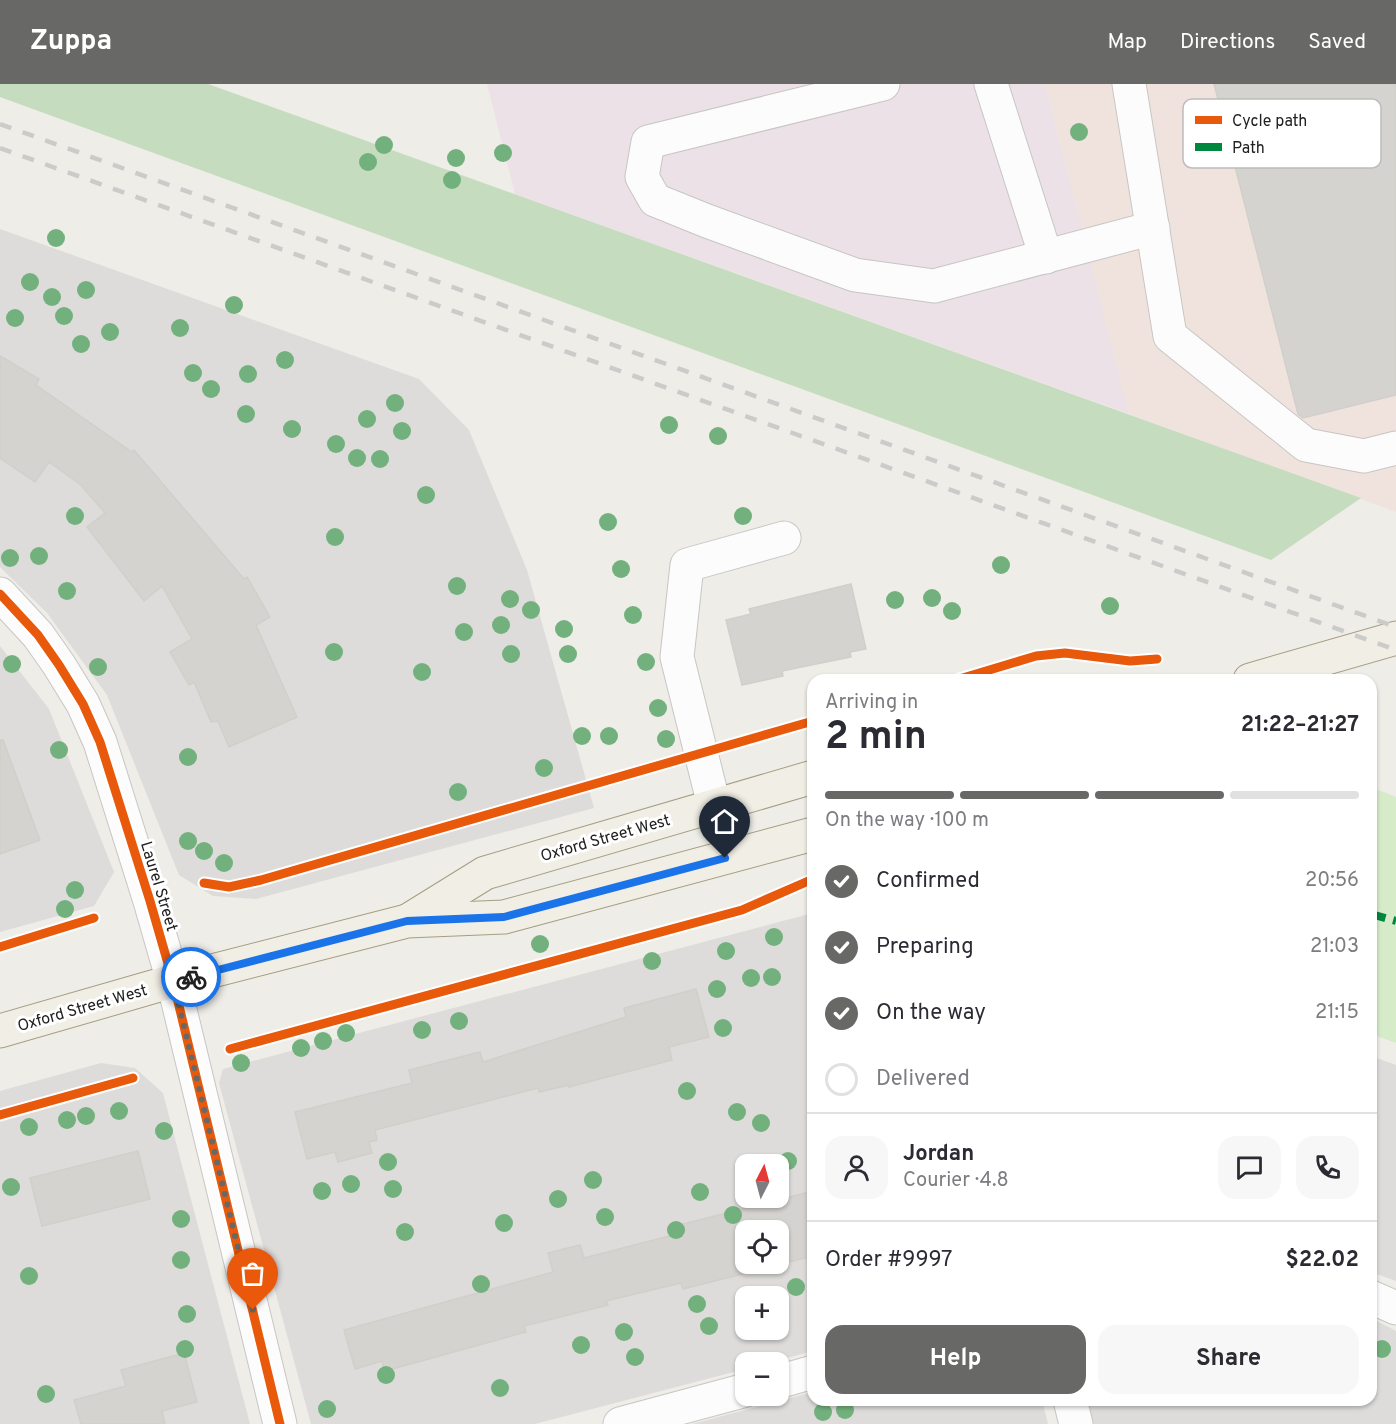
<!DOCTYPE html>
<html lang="en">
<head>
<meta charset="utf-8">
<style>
  :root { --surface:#fff; --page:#f7f7f7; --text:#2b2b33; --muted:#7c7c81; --line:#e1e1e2; --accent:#686866 }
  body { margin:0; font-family:Overpass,sans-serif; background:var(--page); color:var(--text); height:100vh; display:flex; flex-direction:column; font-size:22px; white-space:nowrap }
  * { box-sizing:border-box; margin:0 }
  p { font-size:20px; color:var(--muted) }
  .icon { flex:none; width:33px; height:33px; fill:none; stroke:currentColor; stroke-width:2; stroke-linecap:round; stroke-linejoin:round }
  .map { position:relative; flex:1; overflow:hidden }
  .panel { position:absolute; left:807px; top:590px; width:570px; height:732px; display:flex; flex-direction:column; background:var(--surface); border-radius:18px; box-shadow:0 2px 4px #0004 }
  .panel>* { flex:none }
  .needle { width:39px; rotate:6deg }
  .tools { position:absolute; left:735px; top:1070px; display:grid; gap:12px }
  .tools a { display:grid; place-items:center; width:54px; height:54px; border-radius:12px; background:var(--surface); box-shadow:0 2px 4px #0004; font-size:30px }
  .pin { position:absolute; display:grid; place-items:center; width:51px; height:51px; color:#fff; margin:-62px -26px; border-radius:50% 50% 50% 0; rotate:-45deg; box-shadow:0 0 6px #0007 }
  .pin .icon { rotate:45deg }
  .courier { position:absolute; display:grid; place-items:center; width:60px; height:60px; margin:-30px; border:4px solid #1a73e8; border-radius:50%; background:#fff; color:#222; box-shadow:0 2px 8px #0007 }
  .summary em { font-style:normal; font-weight:700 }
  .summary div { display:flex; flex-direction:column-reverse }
  .summary { display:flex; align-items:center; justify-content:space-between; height:102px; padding:0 18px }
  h1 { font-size:39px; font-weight:700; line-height:45px }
  .bar { display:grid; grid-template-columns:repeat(4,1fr); gap:9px 6px; align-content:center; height:72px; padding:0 18px }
  .bar i { height:8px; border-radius:4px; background:var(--line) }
  .bar .current { background:var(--accent) }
  .bar p { grid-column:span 4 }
  .line { display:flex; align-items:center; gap:15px; padding:0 18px; border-top:2px solid var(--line) }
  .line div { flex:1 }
  .round { display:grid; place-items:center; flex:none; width:63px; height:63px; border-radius:18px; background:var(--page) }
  ol { padding:0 18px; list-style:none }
  li { display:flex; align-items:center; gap:18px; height:66px }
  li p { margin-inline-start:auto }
  li .icon { padding:6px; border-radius:50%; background:var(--accent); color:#fff; stroke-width:4 }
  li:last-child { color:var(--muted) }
  li i { width:33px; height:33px; border:3px solid var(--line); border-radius:50% }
  .primary-button { display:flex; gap:12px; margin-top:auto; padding:12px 18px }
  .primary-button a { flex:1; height:69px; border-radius:18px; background:var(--accent); color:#fff; font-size:24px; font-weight:700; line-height:69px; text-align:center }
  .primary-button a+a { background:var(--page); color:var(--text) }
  header { display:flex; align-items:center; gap:36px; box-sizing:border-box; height:84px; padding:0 30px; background:var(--accent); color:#fff }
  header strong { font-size:28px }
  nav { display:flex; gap:33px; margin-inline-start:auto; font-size:21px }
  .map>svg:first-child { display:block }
</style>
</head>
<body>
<header>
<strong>Zuppa</strong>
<nav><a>Map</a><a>Directions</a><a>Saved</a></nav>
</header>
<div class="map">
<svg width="1396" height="1340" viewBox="0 0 1396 1340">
  <rect width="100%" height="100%" fill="#eeede8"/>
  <!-- residential -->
  <g fill="#dddcda" fill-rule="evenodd">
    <path d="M0 145 419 295 469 346 527 486 594 724 256 815 213 812 179 791 107 611 47 529 0 483Z"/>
    <path d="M0 562 49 625 114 788 94 822 0 848Z"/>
    <path d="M813 829V1267L772 1278H746L745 1285 535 1340H311L219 999 223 985ZM746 1080H778V1113H746ZM746 1146H778V1179H746ZM746 1212H778V1245H746Z"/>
    <path d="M1371 972 1396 981V1197L1371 1188Z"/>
    <path d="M101 979 135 984 163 1009 250 1340H0V1007Z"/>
    <path d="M1371 1234 1396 1247V1340H1092L1086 1316H1371Z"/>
    <path d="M813 1308V1316H1042L1048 1340H692Z"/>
  </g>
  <!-- commercial -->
  <path fill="#f0e3de" d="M1045 0H1396V428L1129 330Z"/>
  <!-- industrial -->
  <path fill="#ebe1e6" d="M487 0H1045L1129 330 515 110Z"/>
  <!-- grass -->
  <path fill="#d6ebc8" d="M1371 703 1396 713V959L1371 950Z"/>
  <!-- forest -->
  <path fill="#c5dcbe" d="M0 0H208L1361 414 1271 476 0 13Z"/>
  <!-- building -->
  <g fill="#d5d3cf" stroke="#d1cfca" stroke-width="1.5" fill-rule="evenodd">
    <path d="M1214 0H1396V311L1303 334 1298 330Z"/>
    <path d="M0 272 39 295 36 301 132 368 134 366 244 495 247 493 270 533 256 541 297 633 229 663 218 637 211 638 194 598 189 601 170 568 192 555 162 502 144 517 87 443 105 429 81 401 49 378 35 398 0 374Z"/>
    <path d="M851 500 866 565 850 568 851 573 782 587 783 592 742 601 726 536 751 530 749 525Z"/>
    <path d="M0 656H3L40 756 0 770Z"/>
    <path d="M696 905 709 953 669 963 672 976 569 1003V1001L539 1008 538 1004 375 1046 377 1056 369 1058 372 1069 338 1078 335 1068 307 1075 295 1028 412 999 409 986 480 968 483 978 626 933 624 924Z"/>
    <path d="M138 1067 150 1115 42 1142 30 1094Z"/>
    <path d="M813 1107V1172L683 1205 681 1199 606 1217 608 1221 524 1242 526 1248 385 1287 382 1277 355 1285 344 1246 553 1188 548 1169 580 1161 584 1174 685 1148 683 1140ZM746 1146H778V1179H746Z"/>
    <path d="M184 1269 197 1318 162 1327 165 1340H81L74 1316 126 1302 121 1286Z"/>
  </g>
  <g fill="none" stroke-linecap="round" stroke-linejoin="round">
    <!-- minor casing -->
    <g stroke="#c7c6c4" stroke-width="35">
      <g id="minor">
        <path d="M883 0 648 58 642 93 655 116 707 137 855 191 934 202 1153 144"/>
        <path d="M991 0 1046 173"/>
        <path d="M1129 0 1170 252 1306 361 1364 372 1396 364"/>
        <path d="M0 510 38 551 59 581 83 620 100 658 150 817 173 897 280 1340"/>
        <path d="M714 721 677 573 687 481 784 454"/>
        <path d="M1371 1213 1396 1224"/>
        <path d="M778 1298 813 1288"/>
        <path d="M1070 1316 1076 1340"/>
        <path d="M620 1340 746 1306"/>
      </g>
    </g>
    <!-- major casing -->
    <g stroke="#a59e84" stroke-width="35">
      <g id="major">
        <path d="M1250 596 1396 554"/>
        <path d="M409 836 485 789 813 693"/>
        <path d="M0 947 173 897 407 837 504 833 813 750"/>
      </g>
    </g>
    <!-- minor -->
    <use href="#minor" stroke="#fcfcfc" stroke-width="33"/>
    <!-- major -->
    <use href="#major" stroke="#f1eee5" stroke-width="33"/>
    <!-- rail -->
    <g stroke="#cbcbca" stroke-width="4.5" stroke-dasharray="12 12" stroke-linecap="butt">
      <path d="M0 40 1396 543"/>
      <path d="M0 64 1396 566"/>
    </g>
    <!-- quiet -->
    <path stroke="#00873e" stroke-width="8" stroke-dasharray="15 8" stroke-linecap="butt" d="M1371 830 1396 837"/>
    <!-- cycleway casing -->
    <g stroke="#fff" stroke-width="13">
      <g id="cycleway">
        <path d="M0 510 38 551 59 581 83 620 100 658 150 817 173 897 280 1340"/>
        <path d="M956 596 1036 572 1065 569 1130 577 1157 575"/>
        <path d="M204 799 229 803 261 796 813 637"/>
        <path d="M0 863 94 834"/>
        <path d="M230 965 742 826 813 795"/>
        <path d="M0 1031 133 994"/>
      </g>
    </g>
    <!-- cycleway -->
    <use href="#cycleway" stroke="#e8590c" stroke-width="9"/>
  </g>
  <!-- trees -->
  <g fill="#72b17d">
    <circle cx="1079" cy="48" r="9"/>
    <circle cx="384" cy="61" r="9"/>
    <circle cx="503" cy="69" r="9"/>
    <circle cx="456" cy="74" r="9"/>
    <circle cx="368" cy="78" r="9"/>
    <circle cx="452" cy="96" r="9"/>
    <circle cx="56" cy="154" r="9"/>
    <circle cx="30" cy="198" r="9"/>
    <circle cx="86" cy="206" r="9"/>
    <circle cx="52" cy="213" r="9"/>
    <circle cx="234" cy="221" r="9"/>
    <circle cx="64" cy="232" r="9"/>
    <circle cx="15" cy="234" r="9"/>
    <circle cx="180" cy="244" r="9"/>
    <circle cx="110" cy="248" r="9"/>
    <circle cx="81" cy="260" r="9"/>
    <circle cx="285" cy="276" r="9"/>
    <circle cx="193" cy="289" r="9"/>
    <circle cx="248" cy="290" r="9"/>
    <circle cx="211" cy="305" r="9"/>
    <circle cx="395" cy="319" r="9"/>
    <circle cx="246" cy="330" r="9"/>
    <circle cx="367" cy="335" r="9"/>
    <circle cx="669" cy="341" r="9"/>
    <circle cx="292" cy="345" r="9"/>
    <circle cx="402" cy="347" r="9"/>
    <circle cx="718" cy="352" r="9"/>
    <circle cx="336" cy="360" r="9"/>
    <circle cx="357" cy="374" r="9"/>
    <circle cx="380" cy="375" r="9"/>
    <circle cx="426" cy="411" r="9"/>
    <circle cx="75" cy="432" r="9"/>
    <circle cx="743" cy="432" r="9"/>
    <circle cx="608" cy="438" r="9"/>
    <circle cx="335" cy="453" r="9"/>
    <circle cx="39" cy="472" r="9"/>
    <circle cx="10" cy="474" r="9"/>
    <circle cx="1001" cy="481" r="9"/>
    <circle cx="621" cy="485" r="9"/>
    <circle cx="457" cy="502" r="9"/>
    <circle cx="67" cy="507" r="9"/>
    <circle cx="932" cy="514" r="9"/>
    <circle cx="510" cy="515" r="9"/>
    <circle cx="895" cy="516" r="9"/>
    <circle cx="1110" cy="522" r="9"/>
    <circle cx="531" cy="526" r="9"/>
    <circle cx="952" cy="527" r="9"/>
    <circle cx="633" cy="531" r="9"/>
    <circle cx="501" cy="541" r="9"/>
    <circle cx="564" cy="545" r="9"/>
    <circle cx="464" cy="548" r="9"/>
    <circle cx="334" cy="568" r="9"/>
    <circle cx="511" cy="570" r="9"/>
    <circle cx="568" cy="570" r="9"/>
    <circle cx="646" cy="578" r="9"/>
    <circle cx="12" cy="580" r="9"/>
    <circle cx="98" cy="583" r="9"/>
    <circle cx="422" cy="588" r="9"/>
    <circle cx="658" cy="624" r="9"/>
    <circle cx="582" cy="652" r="9"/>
    <circle cx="609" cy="652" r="9"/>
    <circle cx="666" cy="655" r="9"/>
    <circle cx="59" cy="666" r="9"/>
    <circle cx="188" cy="673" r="9"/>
    <circle cx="544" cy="684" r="9"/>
    <circle cx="458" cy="708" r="9"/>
    <circle cx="188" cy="757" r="9"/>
    <circle cx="204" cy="767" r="9"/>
    <circle cx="224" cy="779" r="9"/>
    <circle cx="75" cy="806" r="9"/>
    <circle cx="65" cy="825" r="9"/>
    <circle cx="774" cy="853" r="9"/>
    <circle cx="540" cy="860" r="9"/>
    <circle cx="726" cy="867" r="9"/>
    <circle cx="652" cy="877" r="9"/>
    <circle cx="772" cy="893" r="9"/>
    <circle cx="751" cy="894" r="9"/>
    <circle cx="717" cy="905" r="9"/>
    <circle cx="459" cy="937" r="9"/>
    <circle cx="723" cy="944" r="9"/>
    <circle cx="422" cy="946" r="9"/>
    <circle cx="346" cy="949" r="9"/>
    <circle cx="323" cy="957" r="9"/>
    <circle cx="301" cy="964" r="9"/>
    <circle cx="241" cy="979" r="9"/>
    <circle cx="687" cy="1007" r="9"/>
    <circle cx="119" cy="1027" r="9"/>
    <circle cx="737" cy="1028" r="9"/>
    <circle cx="86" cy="1032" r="9"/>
    <circle cx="67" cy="1036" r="9"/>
    <circle cx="761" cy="1039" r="9"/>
    <circle cx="29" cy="1043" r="9"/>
    <circle cx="164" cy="1047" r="9"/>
    <circle cx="788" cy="1077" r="9"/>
    <circle cx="388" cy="1078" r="9"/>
    <circle cx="593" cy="1096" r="9"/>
    <circle cx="351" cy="1100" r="9"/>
    <circle cx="11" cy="1103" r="9"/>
    <circle cx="393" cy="1105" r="9"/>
    <circle cx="322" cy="1107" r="9"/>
    <circle cx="700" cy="1108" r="9"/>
    <circle cx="558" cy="1115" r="9"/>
    <circle cx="733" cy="1131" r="9"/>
    <circle cx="605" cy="1133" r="9"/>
    <circle cx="181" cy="1135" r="9"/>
    <circle cx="504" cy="1139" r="9"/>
    <circle cx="676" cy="1146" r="9"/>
    <circle cx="405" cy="1148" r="9"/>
    <circle cx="181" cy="1176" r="9"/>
    <circle cx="29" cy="1192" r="9"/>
    <circle cx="481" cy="1200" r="9"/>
    <circle cx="796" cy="1203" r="9"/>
    <circle cx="697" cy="1220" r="9"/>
    <circle cx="187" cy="1230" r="9"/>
    <circle cx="709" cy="1242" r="9"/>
    <circle cx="624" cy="1248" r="9"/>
    <circle cx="581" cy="1261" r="9"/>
    <circle cx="185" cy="1265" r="9"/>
    <circle cx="1382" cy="1265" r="9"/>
    <circle cx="635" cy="1273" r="9"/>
    <circle cx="386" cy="1291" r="9"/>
    <circle cx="500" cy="1304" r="9"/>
    <circle cx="46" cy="1310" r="9"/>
    <circle cx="327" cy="1325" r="9"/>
    <circle cx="845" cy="1326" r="9"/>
    <circle cx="823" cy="1328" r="9"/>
  </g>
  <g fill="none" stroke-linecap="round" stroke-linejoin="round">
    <!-- done -->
    <path stroke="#686866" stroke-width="6" stroke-dasharray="0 10.8" d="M191 893 173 897 253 1226"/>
    <!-- route -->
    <path stroke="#1a73e8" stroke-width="8" d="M191 893 407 837 504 833 725 774"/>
  </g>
  <g text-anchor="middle" stroke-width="6" stroke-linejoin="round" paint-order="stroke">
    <!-- street labels -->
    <g font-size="16" fill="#202020" stroke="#fff">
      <text transform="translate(605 753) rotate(-16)" y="6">Oxford Street West</text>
      <text transform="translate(160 802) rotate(73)" y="6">Laurel Street</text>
      <text transform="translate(82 923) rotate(-16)" y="6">Oxford Street West</text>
    </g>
  </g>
  <!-- legend -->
  <rect x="1183" y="15" width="198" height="69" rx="9" fill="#fff" stroke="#bcbcbc" stroke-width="1.5"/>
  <rect x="1195" y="32" width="27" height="8" fill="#e8590c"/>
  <rect x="1195" y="59" width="27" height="8" fill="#00873e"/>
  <g font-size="16" fill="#202020">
    <text x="1232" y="42">Cycle path</text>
    <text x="1232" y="69">Path</text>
  </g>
</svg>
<div class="tools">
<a><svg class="needle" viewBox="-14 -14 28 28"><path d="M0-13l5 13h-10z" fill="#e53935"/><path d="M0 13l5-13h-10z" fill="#7c7c81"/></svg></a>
<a><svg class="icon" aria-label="locate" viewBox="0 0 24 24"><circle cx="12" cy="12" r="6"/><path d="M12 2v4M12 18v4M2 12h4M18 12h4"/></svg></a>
<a>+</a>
<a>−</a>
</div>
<div class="pin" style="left:253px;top:1226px;background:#ea580c"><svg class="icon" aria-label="bag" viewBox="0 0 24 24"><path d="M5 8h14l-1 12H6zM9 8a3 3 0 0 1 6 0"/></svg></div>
<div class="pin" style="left:725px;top:774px;background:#1f2937"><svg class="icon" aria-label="home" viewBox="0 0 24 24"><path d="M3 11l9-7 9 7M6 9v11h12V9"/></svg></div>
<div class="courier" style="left:191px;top:893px"><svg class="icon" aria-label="bike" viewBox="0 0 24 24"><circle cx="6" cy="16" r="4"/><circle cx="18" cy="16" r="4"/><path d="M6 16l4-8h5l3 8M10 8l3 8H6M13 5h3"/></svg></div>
<section class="panel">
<div class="summary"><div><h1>2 min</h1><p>Arriving in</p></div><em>21:22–21:27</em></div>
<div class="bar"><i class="current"></i><i class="current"></i><i class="current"></i><i></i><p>On the way · 100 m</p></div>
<ol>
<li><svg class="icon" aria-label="check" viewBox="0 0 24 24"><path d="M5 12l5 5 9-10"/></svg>Confirmed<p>20:56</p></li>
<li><svg class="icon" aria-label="check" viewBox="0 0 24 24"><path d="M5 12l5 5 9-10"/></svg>Preparing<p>21:03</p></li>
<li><svg class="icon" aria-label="check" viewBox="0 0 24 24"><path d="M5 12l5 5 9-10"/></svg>On the way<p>21:15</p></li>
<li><i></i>Delivered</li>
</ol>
<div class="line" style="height:108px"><a class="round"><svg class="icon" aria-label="person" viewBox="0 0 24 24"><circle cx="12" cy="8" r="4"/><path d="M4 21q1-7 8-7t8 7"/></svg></a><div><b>Jordan</b><p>Courier · 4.8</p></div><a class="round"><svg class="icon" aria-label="chat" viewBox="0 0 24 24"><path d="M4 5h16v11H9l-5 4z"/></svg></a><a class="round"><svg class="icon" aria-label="phone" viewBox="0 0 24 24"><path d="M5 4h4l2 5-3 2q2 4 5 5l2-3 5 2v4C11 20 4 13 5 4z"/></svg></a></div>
<div class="line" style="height:78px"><div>Order #9997</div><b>$22.02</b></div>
<div class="primary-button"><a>Help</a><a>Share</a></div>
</section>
</div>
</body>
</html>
